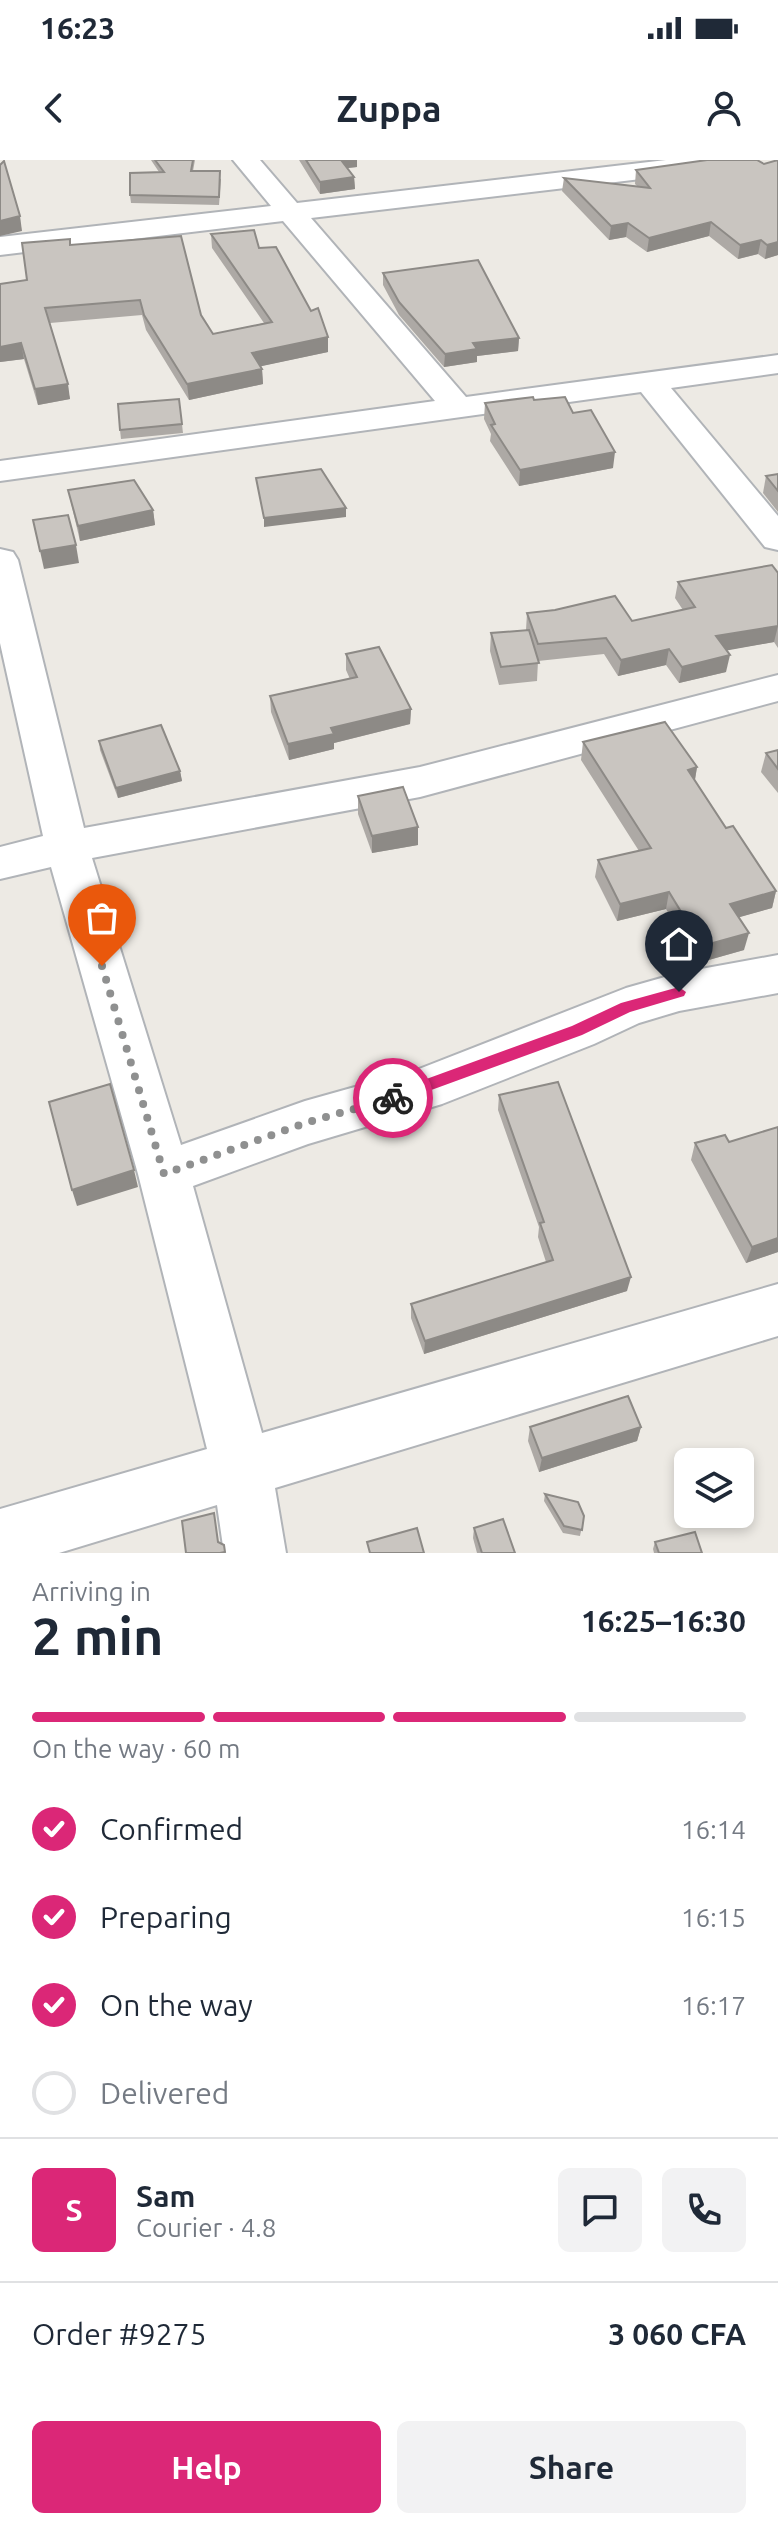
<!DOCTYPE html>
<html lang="en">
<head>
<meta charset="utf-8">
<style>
  :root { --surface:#fff; --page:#f2f2f3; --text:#1f2937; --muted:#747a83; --line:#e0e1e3; --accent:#db2777 }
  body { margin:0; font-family:Ubuntu,sans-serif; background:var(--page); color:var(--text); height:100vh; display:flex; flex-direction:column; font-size:30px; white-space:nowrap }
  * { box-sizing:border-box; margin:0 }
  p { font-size:26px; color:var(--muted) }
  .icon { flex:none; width:44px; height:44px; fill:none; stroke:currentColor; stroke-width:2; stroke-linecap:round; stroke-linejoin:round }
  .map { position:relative; height:1393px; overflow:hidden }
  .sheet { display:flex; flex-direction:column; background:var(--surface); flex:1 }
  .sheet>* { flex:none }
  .controls { position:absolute; left:674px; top:1288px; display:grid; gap:16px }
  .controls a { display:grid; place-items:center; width:80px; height:80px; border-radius:12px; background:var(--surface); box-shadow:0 4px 12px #0003; font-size:40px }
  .pin { position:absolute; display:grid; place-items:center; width:68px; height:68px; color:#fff; margin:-82px -34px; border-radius:50% 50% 50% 0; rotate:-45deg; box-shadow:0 0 8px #0007 }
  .pin .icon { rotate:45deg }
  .courier { position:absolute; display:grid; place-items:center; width:80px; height:80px; margin:-40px; border:6px solid #db2777; border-radius:50%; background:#fff; color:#222; box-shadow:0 2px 10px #0007 }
  .headline em { font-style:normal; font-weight:600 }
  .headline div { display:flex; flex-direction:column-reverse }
  .headline { display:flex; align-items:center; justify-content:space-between; height:136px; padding:0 32px }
  h1 { font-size:52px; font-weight:600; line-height:60px }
  .bar { display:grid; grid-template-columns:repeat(4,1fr); gap:12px 8px; align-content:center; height:96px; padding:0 32px }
  .bar i { height:10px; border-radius:6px; background:var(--line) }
  .bar .current { background:var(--accent) }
  .bar p { grid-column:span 4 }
  .line { display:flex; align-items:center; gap:20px; padding:0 32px; border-top:2px solid var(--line) }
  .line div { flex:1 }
  .round { display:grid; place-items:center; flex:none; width:84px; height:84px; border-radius:12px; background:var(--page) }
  ol { padding:0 32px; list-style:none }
  li { display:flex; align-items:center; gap:24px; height:88px }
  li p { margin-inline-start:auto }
  li .icon { padding:8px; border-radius:50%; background:var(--accent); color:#fff; stroke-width:4 }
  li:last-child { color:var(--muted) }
  li i { width:44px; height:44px; border:4px solid var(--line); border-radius:50% }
  .button { display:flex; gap:16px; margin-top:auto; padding:16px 32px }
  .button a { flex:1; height:92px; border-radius:12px; background:var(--accent); color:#fff; font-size:32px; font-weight:600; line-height:92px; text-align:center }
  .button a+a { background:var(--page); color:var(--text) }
  .status { display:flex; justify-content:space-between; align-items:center; height:56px; padding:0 40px; background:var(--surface); direction:ltr }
  .status svg { height:22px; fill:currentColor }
  header { display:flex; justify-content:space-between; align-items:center; height:104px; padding:0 32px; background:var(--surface); font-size:36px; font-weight:600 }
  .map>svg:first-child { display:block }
</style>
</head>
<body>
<div class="status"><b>16:23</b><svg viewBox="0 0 49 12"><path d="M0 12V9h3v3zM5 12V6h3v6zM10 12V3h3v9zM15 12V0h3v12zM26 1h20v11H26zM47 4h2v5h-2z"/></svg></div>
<header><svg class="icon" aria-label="back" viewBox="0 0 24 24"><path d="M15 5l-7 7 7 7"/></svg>Zuppa<svg class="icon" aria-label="person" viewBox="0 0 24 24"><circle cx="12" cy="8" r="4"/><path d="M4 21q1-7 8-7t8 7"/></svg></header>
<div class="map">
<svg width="778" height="1393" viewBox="0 0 778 1393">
  <rect width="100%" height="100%" fill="#edeae4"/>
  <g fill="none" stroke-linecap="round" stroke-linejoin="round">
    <!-- minor casing -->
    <g stroke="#b1b4b8" stroke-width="4">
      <g id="minor">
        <path d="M233 0H260L297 43 666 0H747L743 6 734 8 311 58 466 237 778 195V213L671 228 778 356V390L765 387 641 232 0 321V301L435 241 283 61 0 95V77L271 46Z"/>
        <path d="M0 389 13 392 18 400 84 668 420 607 778 515V541L420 637 92 698 181 985 305 941 419 909 626 828 679 813 778 795V833L679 851 639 863 594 884 442 944 308 984 193 1026 262 1273 778 1124V1176L275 1328 286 1393H224L217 1345 59 1393H0V1349L207 1289 138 1014 51 707 0 719V687L43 676 0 483Z"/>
      </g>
    </g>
    <!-- minor -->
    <use href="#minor" fill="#fff" fill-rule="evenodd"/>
  </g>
  <!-- wall -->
  <g fill="#ada9a5">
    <path d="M151 0H195L193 11 221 19 219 45 131 43 130 35 159 12Z"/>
    <path d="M299 0H357V7L347 8 354 17 355 29 320 34Z"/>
    <path d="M707 0 778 95 765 99 758 94 738 99 709 76 647 92 626 77 609 80 562 31 564 18 637 26 635 24 636 10Z"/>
    <path d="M211 74 259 88 328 192 261 206 262 209 263 224 189 240 146 170 142 155 50 163 70 239 38 245 24 199 0 202V124L27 120 70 85 201 155 213 174 264 163 212 88Z"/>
    <path d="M383 113 519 178 518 191 477 196V202L444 207 399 155 383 125Z"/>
    <path d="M179 239 183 273 121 279 120 270Z"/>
    <path d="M534 240 573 253 613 308 519 326 490 281 491 274 484 259 485 243Z"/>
    <path d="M778 314V352L763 333 766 316Z"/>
    <path d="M68 330 153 350 155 365 80 381Z"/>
    <path d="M778 413V488L774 482 726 490V512L679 523 666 505 618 516 604 494 538 501 537 521 499 525 490 491 491 473 526 470 527 453 632 461 683 450 675 438 678 422Z"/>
    <path d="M346 494 411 549 410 564 334 583V589L289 600 271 552 270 536 350 519 346 510Z"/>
    <path d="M99 581 180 611 182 621 118 638 100 590Z"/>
    <path d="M583 582 697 607 695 620 726 668 776 731 772 748 739 757 744 790 698 803 666 749 617 761 595 717 598 700 639 691 581 600Z"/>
    <path d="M778 590V633L761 612 766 593Z"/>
    <path d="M358 636 418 667V685L372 693 358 654Z"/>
    <path d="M499 935 627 1131 424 1194 411 1158V1144L546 1102 538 1077 539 1067 498 950Z"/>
    <path d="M778 967V1092L746 1103 691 1000 695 983 729 982Z"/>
    <path d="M530 1267H641L637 1281 539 1312 528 1281Z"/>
    <path d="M545 1334 584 1356 580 1376 563 1373 544 1341Z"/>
    <path d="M474 1368 515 1393H477L473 1378Z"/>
    <path d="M655 1382 702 1393H654L653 1389Z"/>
  </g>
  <!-- shaded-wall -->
  <g fill="#8d8a86">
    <path d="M339 0H357V7L339 9Z"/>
    <path d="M354 17 355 29 320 34V22Z"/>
    <path d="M20 56 22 71 0 76V61Z"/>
    <path d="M711 62 709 76 647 92 649 78Z"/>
    <path d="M628 63 626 77 609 80 611 66Z"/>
    <path d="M761 80 758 94 738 99 740 85Z"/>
    <path d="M778 82V95L765 99 767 85Z"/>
    <path d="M328 177V192L253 208 252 193Z"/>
    <path d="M519 178 518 191 477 196V202L444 207 445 194 473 183Z"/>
    <path d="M21 183 24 199 0 202V187Z"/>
    <path d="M262 209 263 224 189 240 187 224Z"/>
    <path d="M68 224 70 239 38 245 35 229Z"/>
    <path d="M615 292 613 308 519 326 520 310Z"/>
    <path d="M346 348V357L264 367V358Z"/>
    <path d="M153 350 155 365 80 381 78 366Z"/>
    <path d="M76 385 79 403 44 409 40 391Z"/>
    <path d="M778 466 774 482 713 493 716 476Z"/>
    <path d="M669 489 666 505 618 516 621 500Z"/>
    <path d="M730 495 726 512 679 523 682 507Z"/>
    <path d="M411 549 410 564 334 583V589L289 600 288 584 331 568Z"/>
    <path d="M697 607 694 625 688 610Z"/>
    <path d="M180 611 182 621 118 638 116 628Z"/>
    <path d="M418 667V685L372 693V676Z"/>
    <path d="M776 731 772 748 726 761 730 744Z"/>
    <path d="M669 732 666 749 617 761 620 744Z"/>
    <path d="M749 773 744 790 698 803 702 786Z"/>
    <path d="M134 1010 138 1027 77 1046 72 1030Z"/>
    <path d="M778 1078V1092L746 1103 752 1087Z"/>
    <path d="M631 1117 627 1131 424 1194 425 1181Z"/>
    <path d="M641 1267 637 1281 539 1312 542 1298Z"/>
  </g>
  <!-- building -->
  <g fill="#c9c5c0" stroke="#8d8a86" stroke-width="2">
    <path d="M155 0H193L191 11H220L219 37 130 35V13L164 12Z"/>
    <path d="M306 0H341L354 17 320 22Z"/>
    <path d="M707 0H757L764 4 778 0V82L767 85 761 80 740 85 711 62 649 78 628 63 611 66 564 18 650 28 636 10Z"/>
    <path d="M4 1 20 56 0 61V5Z"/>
    <path d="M254 70 259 88 276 87 311 151 318 148 328 177 252 193 262 209 187 224 144 155 140 140 45 148 68 224 35 229 21 183 0 187V124L27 120 22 83 70 79V85L181 76 201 155 213 174 272 162 211 74Z"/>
    <path d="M478 100 519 178 473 183 477 189 445 194 399 142 383 113Z"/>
    <path d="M533 237 534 240 565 237 573 253 591 250 615 292 520 310 491 265 495 264 485 243Z"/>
    <path d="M179 239 182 264 120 270 118 244Z"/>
    <path d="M321 309 346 348 264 358 256 318Z"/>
    <path d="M778 314V331L766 316Z"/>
    <path d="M134 320 153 350 78 366 68 330Z"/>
    <path d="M68 355 76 385 40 391 33 360Z"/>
    <path d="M772 405 778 413V466L716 476 730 495 682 507 669 489 621 500 606 478 538 484 527 453 555 450 615 436 632 461 695 447 678 422Z"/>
    <path d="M529 470 539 503 501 507 491 473Z"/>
    <path d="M379 487 411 549 331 568 334 574 288 584 270 536 357 517 346 494Z"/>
    <path d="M665 562 697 607 688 610 726 668 733 666 776 731 730 744 749 773 702 786 669 732 620 744 598 700 651 688 583 582Z"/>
    <path d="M161 565 180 611 116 628 99 581Z"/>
    <path d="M778 590V609L766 593Z"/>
    <path d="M403 627 418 667 372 676 358 636Z"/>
    <path d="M558 922 631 1117 425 1181 411 1144 553 1100 540 1063 544 1062 499 935Z"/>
    <path d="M110 924 134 1010 72 1030 49 942Z"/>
    <path d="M778 967V1078L752 1087 695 983 725 975 729 982Z"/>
    <path d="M628 1236 641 1267 542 1298 530 1267Z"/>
    <path d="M545 1334 578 1342 584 1356 582 1370 564 1366Z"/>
    <path d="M214 1353 218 1382 224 1385 225 1392 220 1393H186L182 1361Z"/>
    <path d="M503 1359 515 1393H482L474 1368Z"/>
    <path d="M417 1368 424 1393H370L367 1382Z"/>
    <path d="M695 1372 702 1393H659L655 1382Z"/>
  </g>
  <!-- route -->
  <path fill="#db2777" d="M679 827 686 832 684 836 630 852 582 875 393 944 386 938 388 933 572 866 621 843Z"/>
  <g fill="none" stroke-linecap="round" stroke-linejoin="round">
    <!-- done -->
    <path stroke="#8f9090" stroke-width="8" stroke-dasharray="0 14.4" d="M102 806 164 1014 305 963 393 938"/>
  </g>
</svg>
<div class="controls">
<a><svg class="icon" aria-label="layers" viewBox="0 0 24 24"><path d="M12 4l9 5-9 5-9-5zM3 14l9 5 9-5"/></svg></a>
</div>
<div class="pin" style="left:102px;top:806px;background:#ea580c"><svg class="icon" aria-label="bag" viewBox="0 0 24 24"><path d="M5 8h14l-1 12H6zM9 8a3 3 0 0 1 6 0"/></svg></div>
<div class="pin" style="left:679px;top:832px;background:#1f2937"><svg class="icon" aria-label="home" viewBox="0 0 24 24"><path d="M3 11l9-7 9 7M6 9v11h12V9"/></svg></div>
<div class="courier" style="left:393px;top:938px"><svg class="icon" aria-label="bike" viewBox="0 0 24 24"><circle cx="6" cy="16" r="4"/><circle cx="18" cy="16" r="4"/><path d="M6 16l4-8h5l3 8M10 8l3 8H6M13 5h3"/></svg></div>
</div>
<section class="sheet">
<div class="headline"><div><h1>2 min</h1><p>Arriving in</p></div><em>16:25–16:30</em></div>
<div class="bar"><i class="current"></i><i class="current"></i><i class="current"></i><i></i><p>On the way · 60 m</p></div>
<ol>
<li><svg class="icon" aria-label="check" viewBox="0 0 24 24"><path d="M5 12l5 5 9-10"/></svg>Confirmed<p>16:14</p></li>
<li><svg class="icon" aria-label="check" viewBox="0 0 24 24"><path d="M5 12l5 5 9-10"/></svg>Preparing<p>16:15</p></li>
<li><svg class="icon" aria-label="check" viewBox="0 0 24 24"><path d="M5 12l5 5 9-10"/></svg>On the way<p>16:17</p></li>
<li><i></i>Delivered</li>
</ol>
<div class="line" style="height:144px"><b class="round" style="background:var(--accent);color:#fff">S</b><div><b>Sam</b><p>Courier · 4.8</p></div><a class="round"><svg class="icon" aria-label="chat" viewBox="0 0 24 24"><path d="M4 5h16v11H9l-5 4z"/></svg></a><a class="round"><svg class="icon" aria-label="phone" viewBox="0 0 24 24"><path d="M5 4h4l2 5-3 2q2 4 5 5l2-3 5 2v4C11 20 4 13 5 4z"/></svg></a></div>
<div class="line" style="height:104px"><div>Order #9275</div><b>3 060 CFA</b></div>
<div class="button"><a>Help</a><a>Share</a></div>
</section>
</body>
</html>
